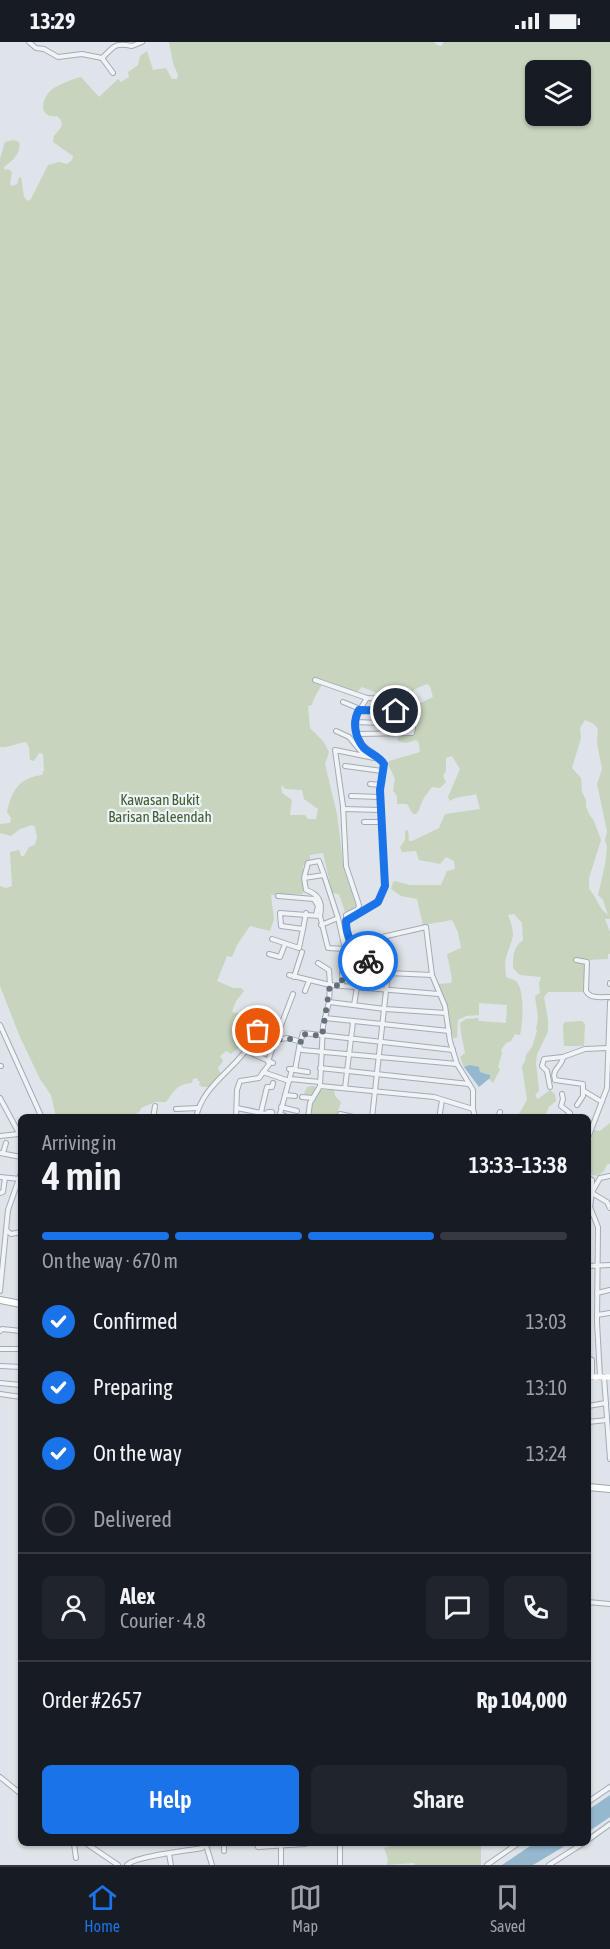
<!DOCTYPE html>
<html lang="en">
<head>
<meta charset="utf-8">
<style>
  :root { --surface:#171b24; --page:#20242c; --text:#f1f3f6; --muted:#9ea1a6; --line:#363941; --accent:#1a73e8 }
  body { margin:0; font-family:"Asap Condensed",sans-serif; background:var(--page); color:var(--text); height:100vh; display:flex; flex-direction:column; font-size:22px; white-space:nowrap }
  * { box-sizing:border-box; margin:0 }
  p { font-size:20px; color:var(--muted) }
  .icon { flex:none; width:33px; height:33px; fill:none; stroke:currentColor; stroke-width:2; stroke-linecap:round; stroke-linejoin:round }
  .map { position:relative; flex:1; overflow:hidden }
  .side { position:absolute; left:18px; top:1072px; width:573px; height:732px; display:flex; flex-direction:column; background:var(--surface); border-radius:9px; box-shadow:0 2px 4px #0004 }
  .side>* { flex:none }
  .buttons { position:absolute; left:525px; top:18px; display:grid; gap:12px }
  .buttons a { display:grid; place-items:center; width:66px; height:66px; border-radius:9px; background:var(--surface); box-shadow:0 2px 4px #0004; font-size:30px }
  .pin { position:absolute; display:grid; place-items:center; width:51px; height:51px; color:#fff; margin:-26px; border:3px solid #fff; border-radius:50%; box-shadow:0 2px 6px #0007 }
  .courier { position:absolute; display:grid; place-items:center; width:60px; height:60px; margin:-30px; border:4px solid #1a73e8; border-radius:50%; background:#fff; color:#222; box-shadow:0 2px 8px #0007 }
  .summary em { font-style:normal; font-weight:600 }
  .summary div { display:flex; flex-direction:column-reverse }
  .summary { display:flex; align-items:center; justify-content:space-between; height:102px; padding:0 24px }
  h1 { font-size:39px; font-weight:600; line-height:45px }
  .bar { display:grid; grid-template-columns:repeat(4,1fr); gap:9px 6px; align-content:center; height:72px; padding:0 24px }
  .bar i { height:8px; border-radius:4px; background:var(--line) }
  .bar .current { background:var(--accent) }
  .bar p { grid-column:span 4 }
  .line { display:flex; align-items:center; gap:15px; padding:0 24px; border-top:2px solid var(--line) }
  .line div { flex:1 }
  .round { display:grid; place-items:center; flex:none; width:63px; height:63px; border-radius:9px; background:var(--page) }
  ol { padding:0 24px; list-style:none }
  li { display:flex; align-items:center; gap:18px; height:66px }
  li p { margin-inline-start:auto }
  li .icon { padding:6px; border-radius:50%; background:var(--accent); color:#fff; stroke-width:4 }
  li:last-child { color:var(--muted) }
  li i { width:33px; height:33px; border:3px solid var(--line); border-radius:50% }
  .primary-button { display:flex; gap:12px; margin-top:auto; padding:12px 24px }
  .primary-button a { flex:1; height:69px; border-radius:9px; background:var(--accent); color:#fff; font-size:24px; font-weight:600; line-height:69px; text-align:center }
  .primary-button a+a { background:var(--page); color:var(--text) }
  .status { display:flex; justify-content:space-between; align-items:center; height:42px; padding:0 30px; background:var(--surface); direction:ltr }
  .status svg { height:16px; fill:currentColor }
  .dock { display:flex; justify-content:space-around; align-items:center; height:84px; border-top:2px solid var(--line); background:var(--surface); font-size:16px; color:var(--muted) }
  .dock a { display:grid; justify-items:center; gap:3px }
  .dock .current { color:var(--accent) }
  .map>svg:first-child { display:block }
</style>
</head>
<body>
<div class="status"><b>13:29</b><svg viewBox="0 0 49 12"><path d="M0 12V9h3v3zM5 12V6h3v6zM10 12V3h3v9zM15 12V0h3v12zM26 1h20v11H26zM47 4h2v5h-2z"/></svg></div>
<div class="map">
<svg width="610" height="1823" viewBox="0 0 610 1823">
  <rect width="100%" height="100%" fill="#dee4e9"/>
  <!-- green -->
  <g fill="#c7d4be" fill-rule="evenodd">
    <path d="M169 0H434L437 3 441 4 444 0H610V877H605L610 890V912H608V917L588 918 585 921 583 950H548L544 955 548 978V990L537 1012 536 1021 539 1048 535 1054 538 1057 550 1048 555 1052 556 1059 549 1065 544 1075H510L511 1072H519L527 1058 522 1024 525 1019 526 1013 532 1005 537 989 536 986C540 974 536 966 535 954L540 951 539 942 541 935 520 933 513 926C513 915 513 905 523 898L522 881 514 872 508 873C517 897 512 894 506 916 504 921 506 929 506 935 508 936 514 938 516 939 525 948 523 981 520 993L515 992 511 999 506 1001 501 1008 502 1011 498 1025 500 1027 493 1041 489 1037 490 1033 480 1030 479 1025H464L460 1015 465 1011 461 991 460 981 466 977 478 976 479 979 506 981 507 963 479 961V973L466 974 458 978 457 996H453L445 959 438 942 451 941 452 937 447 912 461 906 458 890 452 878 423 883 417 857 401 854 391 847 393 840 395 839 409 843H441L447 829 455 827 454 819 446 815 440 822 419 818 416 809 402 810 400 805 405 798V789L408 788 409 799H412L439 786 445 772 480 767 476 752C466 755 459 753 450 759L448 755 460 727 452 714 446 716V729L443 734 446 740 440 746 432 745C429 749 424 755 422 760 419 765 421 767 416 772H413L407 762H397V754L393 749 395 737 388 722 389 719 420 710 419 701 416 698 406 701 398 699V695L414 691V682L410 666 433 655 430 644 427 642 415 647 410 653C401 652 388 656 380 652 372 649 370 648 362 645L357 650 327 640H323C319 649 314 654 312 663L308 664 310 686 323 699 329 710 325 722 337 772 344 828 356 863 354 866 345 870 339 852 332 851 323 811 310 813V817L303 824V852L271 853 274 877 270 889 250 884 237 903 232 915 227 914 217 939 233 946H241L244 949 236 959 232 970 242 972 247 984 240 996 241 998 238 1003 239 1005 231 1012 226 1009 220 1014 223 1019 218 1026 221 1032 212 1045H203L199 1043 200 1039H198L197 1036 193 1037 192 1041C176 1042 174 1050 166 1060H155L141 1066 140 1069 132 1075H56L51 1053 40 1037 20 995 0 944V844L6 846 12 844 10 810 19 808 21 814H24L29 805 35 803 37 795 35 785 32 783 20 787 11 794 0 791V782L10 781 11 776 7 770C12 748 19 736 42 733L44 728 43 712 39 711 34 719 30 718 29 705 26 700C17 701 8 706 0 705V117L5 100 13 98 19 100C22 111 12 119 4 125L5 128 8 127 12 130 10 142 12 144 17 142 19 136 21 135 24 155 28 159 31 157 48 123 59 120 67 122 72 118 73 114 53 100 54 94 62 84 61 78 57 74C36 77 42 53 54 46 63 41 72 37 81 35L99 55 118 37 121 40 129 35 128 30 138 23 140 14 147 9 153 28 166 26 172 37H177L178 33 173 21ZM536 28H580V74H536ZM585 678 594 682 598 687 597 701 602 727 597 742 607 789 605 798 607 805 605 823 598 853 603 858 608 873C598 866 597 855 589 847V836L601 798 594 779 589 772 586 764V758L582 750 581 736 572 726 581 696 580 686ZM281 743 286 747 302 748 304 757 318 767 316 777H308L305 773H290L292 758 282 751Z"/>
    <path d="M582 979 585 982 584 1004H564L563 983 565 980Z"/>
    <path d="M313 1044 322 1048H334L335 1054 341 1060 336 1075 300 1076 306 1071 309 1057 304 1051 307 1045Z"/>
    <path d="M610 1081C610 1096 610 1108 610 1122H607L604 1129 597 1134 588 1132V1111L594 1088 600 1089Z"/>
    <path d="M399 1802H481V1823H415L414 1821 387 1823 388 1817 384 1806Z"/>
  </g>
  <!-- water -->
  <g fill="#95b8ce">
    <path d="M470 1023 479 1025 480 1030 490 1033V1036L479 1045 464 1025Z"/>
    <path d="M610 1753V1775L588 1790V1768Z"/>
    <path d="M533 1802H568L533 1823H502Z"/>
  </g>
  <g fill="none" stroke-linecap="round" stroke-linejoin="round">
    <!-- minor casing -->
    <g stroke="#a3abb4" stroke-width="6">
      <g id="minor">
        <path d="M29 0 36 6 44 7 58 15 82 12 102 16C114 5 114 0 132 4L142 0"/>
        <path d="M102 16 113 31"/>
        <path d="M315 638 367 656 403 658 413 686 412 691 357 692"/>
        <path d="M367 656 357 672 354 683 362 703 377 714 383 722 380 748 385 844 378 860 348 877C345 883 347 894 351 901 353 905 359 906 362 910 370 921 375 927 388 931L372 1076"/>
        <path d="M343 660 360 667"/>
        <path d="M360 668 406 669"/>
        <path d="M354 680 411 682"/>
        <path d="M336 689 349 695 364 713"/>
        <path d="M345 724 382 729"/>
        <path d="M370 742 380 743"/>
        <path d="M351 754 380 755"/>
        <path d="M343 767 381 768"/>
        <path d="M364 780H381"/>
        <path d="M324 833 338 876 345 907 366 918"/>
        <path d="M304 836 324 833 319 819 308 821 304 836 306 848C319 852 323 861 320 874"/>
        <path d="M278 854 314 857 318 864 316 873"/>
        <path d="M346 878V873L358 867 359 863 346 824 343 764 335 708 379 717"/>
        <path d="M321 883 338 876"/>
        <path d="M303 887 306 871"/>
        <path d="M272 897 299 906 303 887 281 884 280 871 320 874 328 906 345 907"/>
        <path d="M354 904 365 899 426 885 432 933 445 964 450 999 457 1022 473 1048V1067L475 1076"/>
        <path d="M269 912 280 915 285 902"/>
        <path d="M576 918 587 920 586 949C590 957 601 955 610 955"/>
        <path d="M342 931 372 924"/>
        <path d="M388 931 432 933"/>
        <path d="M289 933 330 943 439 952"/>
        <path d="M294 935 302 910"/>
        <path d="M610 941V942"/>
        <path d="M342 944 343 920"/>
        <path d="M305 949 309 939"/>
        <path d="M329 960 385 967 446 971"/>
        <path d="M354 963 357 945"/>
        <path d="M325 976 449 989"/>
        <path d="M0 983 42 1076"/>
        <path d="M275 998 288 996 301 1000"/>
        <path d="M252 1000 263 980 279 988"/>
        <path d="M453 1008 303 991 299 1005 302 1008 313 1009 457 1022"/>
        <path d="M247 1009 273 1021"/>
        <path d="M563 1015C562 1025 551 1027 555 1038L583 1042V1054L577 1063"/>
        <path d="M268 1020 272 1007"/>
        <path d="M0 1024H1"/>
        <path d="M320 1026 469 1042"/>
        <path d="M292 1027 295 1028 299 1006"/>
        <path d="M295 1028 308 1030"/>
        <path d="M263 1030 289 1039"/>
        <path d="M290 1037 320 1040"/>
        <path d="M320 1044 434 1055 473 1067"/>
        <path d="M550 1045 547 1029 542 1024 544 1017 563 1015 585 1007 608 1006"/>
        <path d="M345 1046 353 980"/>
        <path d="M584 1049 602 1060"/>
        <path d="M562 1052 563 1057 561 1064 570 1071 566 1076"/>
        <path d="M285 1053 295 1054"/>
        <path d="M302 1055 313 1056"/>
        <path d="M0 1056 21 1095"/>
        <path d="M281 1065 297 1069"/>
        <path d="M237 1066 266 1072 268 1070H272L273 1076"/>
        <path d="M176 1067 198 1066"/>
        <path d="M261 1070 267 1045H272L273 1041"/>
        <path d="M440 1071 442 1058"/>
        <path d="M340 1072 358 1076"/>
        <path d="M285 1074 280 1072 291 1031 292 1027H289"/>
        <path d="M153 1076 155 1064"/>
        <path d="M196 1076C202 1043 236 1027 252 1000L268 1008 272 1007 293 952"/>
        <path d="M236 1076 237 1048 240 1039 259 1036 270 1021"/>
        <path d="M308 1076 310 1061 320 1044 323 984 329 960 330 943 329 928 318 921"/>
        <path d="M498 1076 500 1070"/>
        <path d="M0 1094 19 1092"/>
        <path d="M588 1096 607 1046 610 960"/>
        <path d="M0 1111 21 1115"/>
        <path d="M3 1111 6 1101"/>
        <path d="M0 1135 20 1137"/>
        <path d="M588 1136 592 1138V1151L607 1160 610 1166"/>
        <path d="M592 1150 600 1136 610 1134"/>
        <path d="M0 1151 3 1150 5 1136"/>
        <path d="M592 1151 590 1165 598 1185 597 1280 600 1335"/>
        <path d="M6 1188 11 1192 21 1190"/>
        <path d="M588 1224 610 1223"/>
        <path d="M0 1249 8 1168 21 1131"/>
        <path d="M597 1251 610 1248"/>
        <path d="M597 1273 610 1271"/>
        <path d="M0 1289 2 1287 21 1289"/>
        <path d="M0 1307H21"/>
        <path d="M588 1316 592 1318V1335"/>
        <path d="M0 1324 21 1325"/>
        <path d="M604 1335 610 1417"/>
        <path d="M0 1341 21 1343"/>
        <path d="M0 1352 21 1355"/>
        <path d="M588 1364 606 1361"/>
        <path d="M588 1380 607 1378"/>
        <path d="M588 1560 610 1562"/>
        <path d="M0 1735 21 1752"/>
        <path d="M588 1760 610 1745"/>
        <path d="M588 1798 610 1782"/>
        <path d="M74 1802 76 1816"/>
        <path d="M87 1802 118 1823"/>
        <path d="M224 1802V1809"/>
        <path d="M257 1802 258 1805 305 1802"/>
        <path d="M340 1802V1823"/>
        <path d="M206 1803 212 1823"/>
        <path d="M281 1804V1823"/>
        <path d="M169 1812 171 1823"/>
        <path d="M127 1823C135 1814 187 1809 202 1806L206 1802"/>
        <path d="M487 1823 517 1802"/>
        <path d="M549 1823 582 1802"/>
      </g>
    </g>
    <!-- primary casing -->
    <g stroke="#9caab6" stroke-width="8">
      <g id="primary">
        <path d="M0 1258 21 1262"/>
        <path d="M588 1445 610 1447"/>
      </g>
    </g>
    <!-- minor -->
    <use href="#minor" stroke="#f1f4f7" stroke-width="4"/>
    <!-- secondary -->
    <path stroke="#fff" stroke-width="5" d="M588 1335H610"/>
    <!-- primary -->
    <use href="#primary" stroke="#fff" stroke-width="6"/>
  </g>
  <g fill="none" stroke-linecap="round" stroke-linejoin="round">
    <!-- done -->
    <path stroke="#66717c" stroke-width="6" stroke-dasharray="0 10.8" d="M258 989 264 980 279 988 275 998 286 996 301 1000 303 992 322 994 330 943 342 944V931L373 924 368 919"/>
    <!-- route -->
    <path stroke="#1a73e8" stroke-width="8" d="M368 919C356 904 346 900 346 879L378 860 385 844 380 748 384 722C379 714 370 712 364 706 355 696 352 680 359 668L396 669"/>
  </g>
  <g text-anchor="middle" stroke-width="4.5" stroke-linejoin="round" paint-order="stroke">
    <!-- park labels -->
    <g font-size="15" fill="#405f31" stroke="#eef3f7">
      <text x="160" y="763">Kawasan Bukit<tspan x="160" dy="17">Barisan Baleendah</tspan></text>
    </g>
  </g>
</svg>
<div class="buttons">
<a><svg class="icon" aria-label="layers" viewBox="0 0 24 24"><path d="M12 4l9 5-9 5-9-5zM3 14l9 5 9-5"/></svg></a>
</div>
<div class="pin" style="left:258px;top:989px;background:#ea580c"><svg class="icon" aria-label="bag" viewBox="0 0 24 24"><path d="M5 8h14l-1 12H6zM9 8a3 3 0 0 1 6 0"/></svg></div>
<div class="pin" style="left:396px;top:669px;background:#1f2937"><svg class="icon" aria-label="home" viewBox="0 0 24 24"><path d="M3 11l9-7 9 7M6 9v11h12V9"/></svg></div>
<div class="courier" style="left:368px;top:919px"><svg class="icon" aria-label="bike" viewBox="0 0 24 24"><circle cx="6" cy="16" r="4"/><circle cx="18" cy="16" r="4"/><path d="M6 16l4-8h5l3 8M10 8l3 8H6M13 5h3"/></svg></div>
<section class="side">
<div class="summary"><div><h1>4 min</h1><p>Arriving in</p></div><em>13:33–13:38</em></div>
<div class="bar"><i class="current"></i><i class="current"></i><i class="current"></i><i></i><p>On the way · 670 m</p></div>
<ol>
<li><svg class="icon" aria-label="check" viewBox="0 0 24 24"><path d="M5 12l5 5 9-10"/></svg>Confirmed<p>13:03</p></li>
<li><svg class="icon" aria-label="check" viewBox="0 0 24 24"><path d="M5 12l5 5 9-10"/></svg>Preparing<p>13:10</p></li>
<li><svg class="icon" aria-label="check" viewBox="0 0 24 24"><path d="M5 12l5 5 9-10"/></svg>On the way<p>13:24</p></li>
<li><i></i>Delivered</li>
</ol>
<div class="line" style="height:108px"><a class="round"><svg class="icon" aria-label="person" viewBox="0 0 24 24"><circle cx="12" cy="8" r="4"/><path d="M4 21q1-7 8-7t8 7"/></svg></a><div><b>Alex</b><p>Courier · 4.8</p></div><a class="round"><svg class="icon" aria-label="chat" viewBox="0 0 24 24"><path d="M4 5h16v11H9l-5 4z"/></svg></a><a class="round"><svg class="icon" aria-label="phone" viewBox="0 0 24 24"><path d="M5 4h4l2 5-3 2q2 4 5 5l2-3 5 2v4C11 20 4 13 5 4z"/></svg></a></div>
<div class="line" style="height:78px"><div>Order #2657</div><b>Rp 104,000</b></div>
<div class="primary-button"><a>Help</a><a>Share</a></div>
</section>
</div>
<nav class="dock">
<a class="current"><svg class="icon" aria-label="home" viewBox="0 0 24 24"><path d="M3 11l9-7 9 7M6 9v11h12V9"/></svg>Home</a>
<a><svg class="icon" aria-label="map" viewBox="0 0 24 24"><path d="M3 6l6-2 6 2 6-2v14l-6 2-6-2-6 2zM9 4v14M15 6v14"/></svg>Map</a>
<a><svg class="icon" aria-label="saved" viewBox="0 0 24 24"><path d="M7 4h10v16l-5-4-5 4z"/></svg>Saved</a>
</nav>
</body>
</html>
